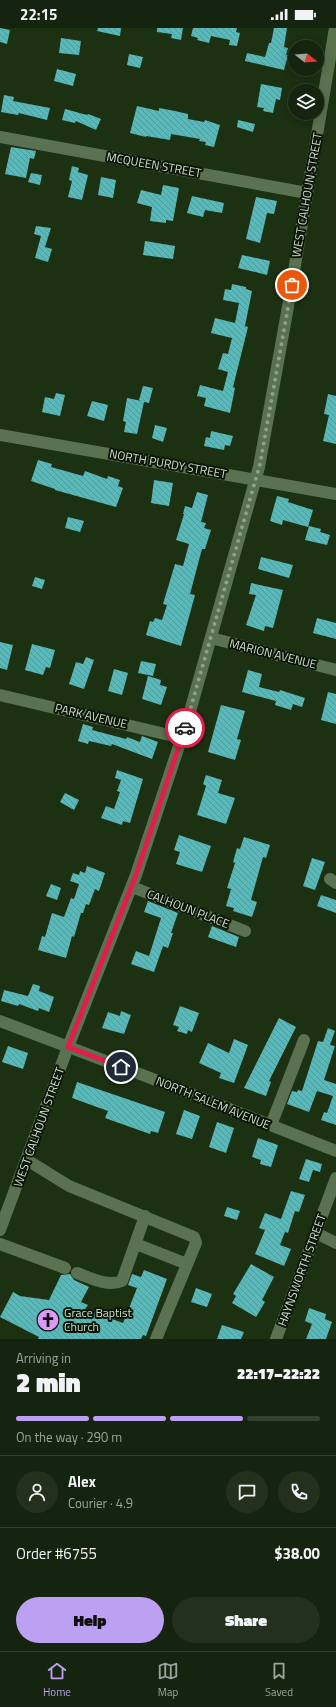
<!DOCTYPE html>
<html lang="en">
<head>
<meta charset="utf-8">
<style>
  :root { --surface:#15240e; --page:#22301c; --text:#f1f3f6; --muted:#9da49e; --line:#34412e; --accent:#bca0f2 }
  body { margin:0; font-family:"Titillium Web",sans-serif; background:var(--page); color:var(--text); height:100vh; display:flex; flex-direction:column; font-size:15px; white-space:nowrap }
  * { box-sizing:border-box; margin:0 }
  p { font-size:13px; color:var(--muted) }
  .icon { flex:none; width:22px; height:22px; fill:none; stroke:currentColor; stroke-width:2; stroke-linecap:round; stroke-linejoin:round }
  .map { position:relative; height:1311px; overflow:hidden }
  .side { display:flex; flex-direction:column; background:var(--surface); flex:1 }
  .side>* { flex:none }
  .needle { width:26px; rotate:107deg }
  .controls { position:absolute; left:288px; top:12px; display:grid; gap:8px }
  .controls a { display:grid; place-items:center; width:36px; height:36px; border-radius:50%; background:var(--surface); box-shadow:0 2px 10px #0003,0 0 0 1px var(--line); font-size:20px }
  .pin { position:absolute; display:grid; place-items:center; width:34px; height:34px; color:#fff; margin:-17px; border:2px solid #fff; border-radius:50%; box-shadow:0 1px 4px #0007 }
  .courier { position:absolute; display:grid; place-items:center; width:40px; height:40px; margin:-20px; border:3px solid #e11d48; border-radius:50%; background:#fff; color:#222; box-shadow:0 1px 5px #0007 }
  .summary em { font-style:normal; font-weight:800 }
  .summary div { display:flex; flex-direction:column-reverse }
  .summary { display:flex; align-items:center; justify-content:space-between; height:68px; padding:0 16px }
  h1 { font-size:26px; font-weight:800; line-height:30px }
  .bar { display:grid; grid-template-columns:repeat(4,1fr); gap:6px 4px; align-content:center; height:48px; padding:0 16px }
  .bar i { height:5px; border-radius:3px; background:var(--line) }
  .bar .current { background:var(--accent) }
  .bar p { grid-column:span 4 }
  .line { display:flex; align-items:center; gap:10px; padding:0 16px; border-top:1px solid var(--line) }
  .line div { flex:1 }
  .round { display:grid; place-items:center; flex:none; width:42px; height:42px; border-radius:21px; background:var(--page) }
  .primary-button { display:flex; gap:8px; margin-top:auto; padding:8px 16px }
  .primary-button a { flex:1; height:46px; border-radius:24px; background:var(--accent); color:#111; font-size:16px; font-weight:800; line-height:46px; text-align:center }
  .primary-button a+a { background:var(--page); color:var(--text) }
  .status { display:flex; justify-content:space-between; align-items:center; height:28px; padding:0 20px; background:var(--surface); direction:ltr }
  .status svg { height:11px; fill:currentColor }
  .tab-bar { display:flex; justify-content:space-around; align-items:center; height:56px; border-top:1px solid var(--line); background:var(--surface); font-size:11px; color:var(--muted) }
  .tab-bar a { display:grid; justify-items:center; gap:2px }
  .tab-bar .current { color:var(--accent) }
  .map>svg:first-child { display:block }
</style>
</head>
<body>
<div class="status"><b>22:15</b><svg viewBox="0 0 49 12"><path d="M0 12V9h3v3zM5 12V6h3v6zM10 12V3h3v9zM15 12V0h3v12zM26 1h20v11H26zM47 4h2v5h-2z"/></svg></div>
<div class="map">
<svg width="336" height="1311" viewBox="0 0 336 1311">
  <defs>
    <pattern id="building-back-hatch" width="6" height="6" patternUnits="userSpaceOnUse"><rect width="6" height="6" fill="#56b9ba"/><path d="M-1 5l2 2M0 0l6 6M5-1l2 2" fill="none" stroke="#509b9b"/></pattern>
  </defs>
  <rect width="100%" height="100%" fill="#1c3012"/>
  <!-- building -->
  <g fill="url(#building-back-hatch)">
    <path d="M0 0 10 2 7 16 0 14Z"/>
    <path d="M98 0H121L120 8 97 3Z"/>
    <path d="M157 0H183L181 12 171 10 172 6 157 4Z"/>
    <path d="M193 0H237L236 4 240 5 237 18 229 17 230 12 211 8 209 15 197 12 198 10 191 8Z"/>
    <path d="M274 0H287L284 19 288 20 286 27H288L284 42 245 33 247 25 265 29 269 15H271Z"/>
    <path d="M61 10 81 13 79 27 59 25Z"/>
    <path d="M129 26 143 29 140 40 127 37Z"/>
    <path d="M57 41 76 46 73 58 54 53Z"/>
    <path d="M261 56 282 60 280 72 276 71 273 85 263 83 264 80 257 79Z"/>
    <path d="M4 67 14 69 13 73 50 80 47 92 19 85 18 87 1 84Z"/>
    <path d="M137 78 159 83V80L175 83 188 86V91L204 94 205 92 220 97 214 119 205 117 206 114 199 113 200 111 171 106 170 112 146 108V109L130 105Z"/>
    <path d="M65 81 87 87 88 86 101 91 96 102 76 93 75 95 62 92Z"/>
    <path d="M238 92 255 96 253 104 237 99Z"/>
    <path d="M11 119 36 123 34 131 30 130 26 150 5 146Z"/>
    <path d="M72 138 79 140 78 144 88 147 82 172 68 169 72 153 69 152Z"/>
    <path d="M31 145 42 147 40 157 28 154Z"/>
    <path d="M101 149 116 152 113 170 98 167Z"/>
    <path d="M163 157 179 160 173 193 166 192V195L150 193 152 179 137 175 141 162 161 167Z"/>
    <path d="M192 168 224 175 222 185 205 182 203 189 187 185Z"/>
    <path d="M256 169 277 173 274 186 267 185 260 215 246 211Z"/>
    <path d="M36 198 51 200 45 219 52 221 48 234 35 230 41 208 34 206Z"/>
    <path d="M145 213 175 218 173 231 143 227Z"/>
    <path d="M242 227 270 233 267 247 238 240Z"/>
    <path d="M232 256 246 259V261L252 263 245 298 248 299 233 359 235 360 230 385 204 378 206 370 197 368 200 357 223 363 228 344 218 341 223 325 228 326 232 310 211 305 215 290 235 295 239 275 223 272 225 261 231 262Z"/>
    <path d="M143 358 153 360 149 375 144 374 137 406 124 404 126 394 123 393 127 370 142 373 139 372Z"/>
    <path d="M56 365 65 367 60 388 42 384 45 369 54 371Z"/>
    <path d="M328 366 336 368V416L323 413 329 387 324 386Z"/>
    <path d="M92 373 108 377 104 393 87 388Z"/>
    <path d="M155 397 167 400 163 414 152 410Z"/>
    <path d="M211 403 233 408 230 418 225 417 224 422 204 418 206 409 210 410Z"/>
    <path d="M38 432 52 436 51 439 83 448 85 443 107 451 108 448 120 452 118 458 123 460 116 479 55 462V461L31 453Z"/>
    <path d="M154 452 173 455 169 478 151 475Z"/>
    <path d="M197 464 208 467 201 494 206 495 204 500 211 502 205 521H202L190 566 195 567 181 618 146 607 150 593 153 594 155 590 162 592 167 577 163 576 175 536 183 538 189 516 176 512 184 486H183L185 478 192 480Z"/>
    <path d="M277 468 289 471 288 474 313 482 308 499 283 492 282 497 270 493Z"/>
    <path d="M68 489 84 493 80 504 65 500Z"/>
    <path d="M309 498 321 501 320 504 330 507 327 517 305 512Z"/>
    <path d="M261 529 293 537 289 550 258 541Z"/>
    <path d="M35 549 45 552 42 561 32 558Z"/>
    <path d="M251 555 283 562 273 600 265 598 264 603 246 597 256 567 249 566Z"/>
    <path d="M317 590 336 595V611L313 605Z"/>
    <path d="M0 614 13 617 7 642 0 640Z"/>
    <path d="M32 616 55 622 50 640 46 639 43 647 25 642Z"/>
    <path d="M86 629 94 632 84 661 69 656 76 634 83 636Z"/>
    <path d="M141 633 156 636 153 648 138 645Z"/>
    <path d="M114 641 128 645 122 667 108 663Z"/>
    <path d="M248 642 262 646 259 659 279 664 280 662 305 670 302 679 293 676 291 682 275 677 276 673 242 664Z"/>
    <path d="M148 648 161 652 160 657 167 659 161 677 142 671Z"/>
    <path d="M328 664 336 666V696L321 692Z"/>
    <path d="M221 677 245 683 237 711 241 712 235 732 208 724Z"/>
    <path d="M83 696 93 699 92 702 126 711 127 709 140 714 142 708 158 714 152 731 112 716 111 718 89 713 88 716 78 713Z"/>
    <path d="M117 742 143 751 130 795 123 793 122 797 101 790 106 778 114 781 120 764 117 763 121 752 115 750Z"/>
    <path d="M206 747 222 752 218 765 235 770 226 796 197 787 206 758 203 756Z"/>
    <path d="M65 765 79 772 74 782 60 774Z"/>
    <path d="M179 807 211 818 202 844 176 836 180 824 174 822Z"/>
    <path d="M244 809 270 817 266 830 263 829 251 872 257 874 252 889 233 883 234 880 226 878 231 861 227 860 235 835 233 834 237 820 240 821Z"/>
    <path d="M312 830 325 834 315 862 303 858Z"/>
    <path d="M87 838 105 845 99 863 95 861 89 877 86 876 83 885H81L74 909 72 908 66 930 38 922 42 908 45 909 52 885 64 889 71 870 74 871 79 856 70 853 73 845 79 847 80 843 85 845Z"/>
    <path d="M51 856 61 860 57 872 46 868Z"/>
    <path d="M321 867 336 872V885L317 878Z"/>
    <path d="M148 873 178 885 171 905H173L168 920 163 918 154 944 131 936 136 923 149 928 161 890 144 884Z"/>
    <path d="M212 898 239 909 236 919 208 909Z"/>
    <path d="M33 956 40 958 39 963 54 969 49 984 39 980 38 983 19 976 18 978 1 973 4 962 28 968Z"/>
    <path d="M180 978 199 985 192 1004 188 1002 187 1006 177 1003 179 999 173 997Z"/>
    <path d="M121 983 131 987 124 1006 102 1000 108 984 120 988Z"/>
    <path d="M279 990 296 999 269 1053 271 1054 266 1068 244 1060Z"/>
    <path d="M328 1000 335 1003 330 1017 335 1018 324 1052 336 1056V1097L321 1092 324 1084 327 1085 333 1068 317 1063 309 1084 287 1076 292 1063 297 1064 298 1062 302 1063 318 1013 323 1014Z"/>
    <path d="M234 1011 248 1017 234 1055 219 1050 221 1045 199 1035 208 1015 229 1025Z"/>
    <path d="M8 1018 28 1025 23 1041 2 1034Z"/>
    <path d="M77 1054 165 1084 158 1105 151 1103 150 1106 105 1090 108 1083 72 1070Z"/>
    <path d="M184 1082 200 1088 192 1111 176 1106Z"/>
    <path d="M217 1094 234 1100 226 1125 209 1119Z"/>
    <path d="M258 1110 278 1117 271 1139 260 1136 261 1132 252 1129Z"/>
    <path d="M306 1131 322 1136 320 1144 313 1142 309 1154 299 1151Z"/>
    <path d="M291 1163 305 1167 299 1184 295 1183 288 1205 285 1204 280 1217 291 1221 284 1238 255 1226 265 1202 259 1200 265 1185 281 1191Z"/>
    <path d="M227 1179 240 1183 237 1192 224 1188Z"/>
    <path d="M251 1236 274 1249 262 1272 265 1274 256 1289 232 1275 236 1268 233 1266Z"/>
    <path d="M144 1242 167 1251 146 1308 143 1307 141 1311H38L39 1309 0 1289 13 1264 20 1268 49 1272 61 1247 70 1246 74 1252 89 1259 81 1274 88 1277 85 1281 123 1295 137 1260 128 1257 132 1246 141 1249Z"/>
    <path d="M196 1260 212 1266 207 1279 191 1274Z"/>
    <path d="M309 1280 326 1286 325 1291 332 1294 326 1311H306L312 1296 305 1293Z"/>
    <path d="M222 1297 244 1304 241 1311H217Z"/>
  </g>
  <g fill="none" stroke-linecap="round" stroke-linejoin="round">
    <!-- minor -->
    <g stroke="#5a7250" stroke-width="12">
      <path d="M0 109 307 165"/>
      <path d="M0 407 336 466"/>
      <path d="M211 610 336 642"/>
      <path d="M0 667 182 710"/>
      <path d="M330 851 336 855"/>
      <path d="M132 859 245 903"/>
      <path d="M0 993 161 1054 336 1123"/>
      <path d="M271 1097 304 1012"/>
      <path d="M27 1132 69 1158 194 1209 196 1215 156 1311"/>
      <path d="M0 1202 68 1019 136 847 187 694 259 439 289 273 335 0"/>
      <path d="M316 1205 336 1215"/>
      <path d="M0 1216 65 1240"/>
      <path d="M136 1216 187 1236"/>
      <path d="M77 1245C91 1250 107 1259 122 1253L145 1188"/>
      <path d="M276 1311 336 1150"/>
    </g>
  </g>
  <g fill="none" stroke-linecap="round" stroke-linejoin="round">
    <!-- done -->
    <path stroke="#90a08a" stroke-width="4" stroke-dasharray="0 7.2" d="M185 700 260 436 292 257"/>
    <!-- route -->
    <path stroke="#e11d48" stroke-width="5" d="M121 1039 68 1019 136 847 185 700"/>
  </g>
  <!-- icons -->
  <defs>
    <g id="church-disc" transform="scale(1.15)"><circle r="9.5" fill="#dc99f5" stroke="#0c1608"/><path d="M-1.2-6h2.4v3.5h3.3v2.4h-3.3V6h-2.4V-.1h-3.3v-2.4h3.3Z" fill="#111"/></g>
  </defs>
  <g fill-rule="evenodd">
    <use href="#church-disc" x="48" y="1292"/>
  </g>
  <g text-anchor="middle" stroke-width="4" stroke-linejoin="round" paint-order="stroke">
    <!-- street labels -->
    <g font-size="12" fill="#cfddca" stroke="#0c1608">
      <text transform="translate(154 137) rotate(10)" y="4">MCQUEEN STREET</text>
      <text transform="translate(307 167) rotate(-80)" y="4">WEST CALHOUN STREET</text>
      <text transform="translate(168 436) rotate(10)" y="4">NORTH PURDY STREET</text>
      <text transform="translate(273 626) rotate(14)" y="4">MARION AVENUE</text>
      <text transform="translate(91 688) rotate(13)" y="4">PARK AVENUE</text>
      <text transform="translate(188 881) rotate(21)" y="4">CALHOUN PLACE</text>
      <text transform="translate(213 1075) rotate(22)" y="4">NORTH SALEM AVENUE</text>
      <text transform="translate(39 1099) rotate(-70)" y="4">WEST CALHOUN STREET</text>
      <text transform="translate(302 1242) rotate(-70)" y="4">HAYNSWORTH STREET</text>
    </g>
    <!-- poi labels -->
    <g font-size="12" fill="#cfddca" stroke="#0c1608" text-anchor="start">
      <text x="64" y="1289">Grace Baptist<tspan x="64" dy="14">Church</tspan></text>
    </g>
  </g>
</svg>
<div class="controls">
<a><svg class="needle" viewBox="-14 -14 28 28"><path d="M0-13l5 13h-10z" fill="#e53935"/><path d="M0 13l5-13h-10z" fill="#9da49e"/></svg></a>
<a><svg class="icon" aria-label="layers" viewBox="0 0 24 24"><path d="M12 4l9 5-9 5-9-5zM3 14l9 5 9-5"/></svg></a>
</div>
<div class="pin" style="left:292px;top:257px;background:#ea580c"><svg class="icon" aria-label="bag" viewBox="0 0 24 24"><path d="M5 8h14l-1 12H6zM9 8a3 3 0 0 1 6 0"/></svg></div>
<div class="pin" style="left:121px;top:1039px;background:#1f2937"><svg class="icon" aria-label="home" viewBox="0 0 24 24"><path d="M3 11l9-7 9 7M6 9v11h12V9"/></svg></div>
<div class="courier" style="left:185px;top:700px"><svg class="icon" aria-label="car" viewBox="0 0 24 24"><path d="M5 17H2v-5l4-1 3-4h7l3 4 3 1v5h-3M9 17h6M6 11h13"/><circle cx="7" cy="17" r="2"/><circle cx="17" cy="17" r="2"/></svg></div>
</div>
<section class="side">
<div class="summary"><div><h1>2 min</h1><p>Arriving in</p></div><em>22:17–22:22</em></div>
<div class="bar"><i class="current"></i><i class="current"></i><i class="current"></i><i></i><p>On the way · 290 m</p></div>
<div class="line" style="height:72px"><a class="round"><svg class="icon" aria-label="person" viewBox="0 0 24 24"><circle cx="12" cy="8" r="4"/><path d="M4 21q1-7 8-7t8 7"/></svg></a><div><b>Alex</b><p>Courier · 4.9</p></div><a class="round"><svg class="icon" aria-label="chat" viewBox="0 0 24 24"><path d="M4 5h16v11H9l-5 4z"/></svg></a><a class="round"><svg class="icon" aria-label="phone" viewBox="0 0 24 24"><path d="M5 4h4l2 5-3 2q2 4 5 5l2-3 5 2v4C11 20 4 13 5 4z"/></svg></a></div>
<div class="line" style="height:52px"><div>Order #6755</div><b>$38.00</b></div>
<div class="primary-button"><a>Help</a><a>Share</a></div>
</section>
<nav class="tab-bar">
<a class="current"><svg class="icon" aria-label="home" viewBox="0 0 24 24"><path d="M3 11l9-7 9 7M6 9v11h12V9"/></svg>Home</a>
<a><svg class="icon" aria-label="map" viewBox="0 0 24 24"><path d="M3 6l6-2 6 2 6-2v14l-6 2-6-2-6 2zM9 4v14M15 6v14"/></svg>Map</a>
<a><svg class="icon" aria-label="saved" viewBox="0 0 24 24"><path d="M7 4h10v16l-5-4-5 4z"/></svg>Saved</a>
</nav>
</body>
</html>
